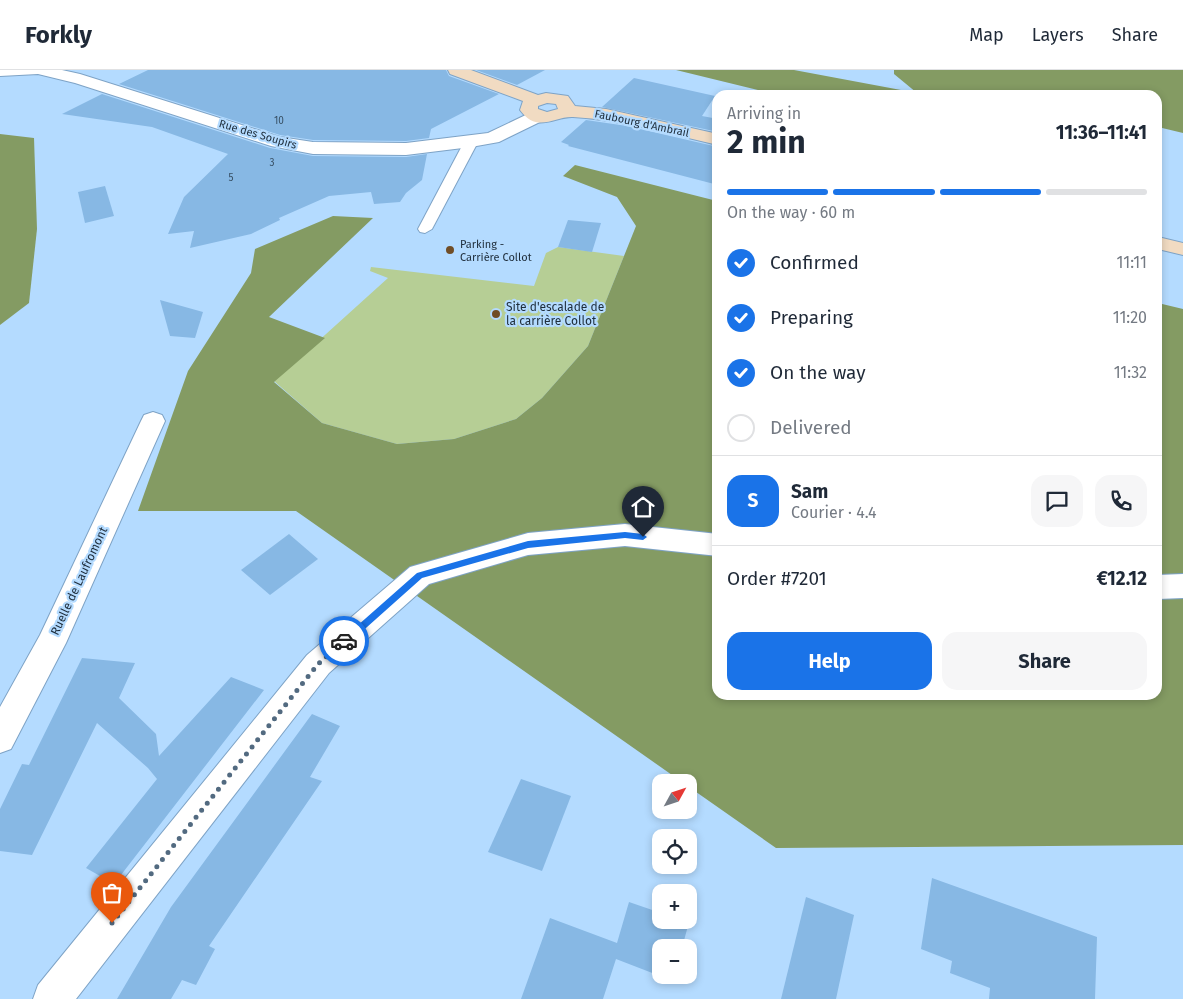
<!DOCTYPE html>
<html lang="en">
<head>
<meta charset="utf-8">
<style>
  :root { --surface:#fff; --page:#f6f6f7; --text:#1f2937; --muted:#747a83; --line:#e0e1e3; --accent:#1a73e8 }
  body { margin:0; font-family:"Fira Sans",sans-serif; background:var(--page); color:var(--text); height:100vh; display:flex; flex-direction:column; font-size:19px; white-space:nowrap }
  * { box-sizing:border-box; margin:0 }
  p { font-size:16px; color:var(--muted) }
  .icon { flex:none; width:28px; height:28px; fill:none; stroke:currentColor; stroke-width:2; stroke-linecap:round; stroke-linejoin:round }
  .map { position:relative; flex:1; overflow:hidden }
  .panel { position:absolute; left:712px; top:20px; width:450px; height:610px; display:flex; flex-direction:column; background:var(--surface); border-radius:15px; box-shadow:0 2px 8px #0003 }
  .panel>* { flex:none }
  .needle { width:32px; rotate:50deg }
  .controls { position:absolute; left:652px; top:704px; display:grid; gap:10px }
  .controls a { display:grid; place-items:center; width:45px; height:45px; border-radius:10px; background:var(--surface); box-shadow:0 2px 8px #0003; font-size:25px }
  .pin { position:absolute; display:grid; place-items:center; width:42px; height:42px; color:#fff; margin:-51px -21px; border-radius:50% 50% 50% 0; rotate:-45deg; box-shadow:0 0 5px #0007 }
  .pin .icon { rotate:45deg }
  .courier { position:absolute; display:grid; place-items:center; width:50px; height:50px; margin:-25px; border:4px solid #1a73e8; border-radius:50%; background:#fff; color:#222; box-shadow:0 1px 6px #0007 }
  .summary em { font-style:normal; font-weight:700 }
  .summary div { display:flex; flex-direction:column-reverse }
  .summary { display:flex; align-items:center; justify-content:space-between; height:85px; padding:0 15px }
  h1 { font-size:32px; font-weight:700; line-height:38px }
  .bar { display:grid; grid-template-columns:repeat(4,1fr); gap:8px 5px; align-content:center; height:60px; padding:0 15px }
  .bar i { height:6px; border-radius:4px; background:var(--line) }
  .bar .active { background:var(--accent) }
  .bar p { grid-column:span 4 }
  .line { display:flex; align-items:center; gap:12px; padding:0 15px; border-top:1px solid var(--line) }
  .line div { flex:1 }
  .round { display:grid; place-items:center; flex:none; width:52px; height:52px; border-radius:15px; background:var(--page) }
  ol { padding:0 15px; list-style:none }
  li { display:flex; align-items:center; gap:15px; height:55px }
  li p { margin-inline-start:auto }
  li .icon { padding:5px; border-radius:50%; background:var(--accent); color:#fff; stroke-width:4 }
  li:last-child { color:var(--muted) }
  li i { width:28px; height:28px; border:2px solid var(--line); border-radius:50% }
  .button { display:flex; gap:10px; margin-top:auto; padding:10px 15px }
  .button a { flex:1; height:58px; border-radius:15px; background:var(--accent); color:#fff; font-size:20px; font-weight:700; line-height:58px; text-align:center }
  .button a+a { background:var(--page); color:var(--text) }
  header { display:flex; align-items:center; gap:30px; box-sizing:border-box; height:70px; padding:0 25px; background:var(--surface); border-bottom:1px solid var(--line) }
  header strong { font-size:24px }
  nav { display:flex; gap:28px; margin-inline-start:auto; font-size:18px }
  .map>svg:first-child { display:block }
</style>
</head>
<body>
<header>
<strong>Forkly</strong>
<nav><a>Map</a><a>Layers</a><a>Share</a></nav>
</header>
<div class="map">
<svg width="1183" height="929" viewBox="0 0 1183 929">
  <rect width="100%" height="100%" fill="#b4dbff"/>
  <!-- green -->
  <path fill="#b6ce95" d="M558 177 624 186 588 276 542 328 516 349 454 369 397 374 322 353 274 311 388 208 370 201 371 197 534 216 546 183Z"/>
  <!-- forest -->
  <g fill="#849b63">
    <path d="M676 0H794L917 23 894 4V0H1183V63L1158 57V25H778Z"/>
    <path d="M0 64 34 68 37 159 29 233 0 255Z"/>
    <path d="M575 95 717 131 718 625H1158V233L1183 239V775L776 778 689 717V712H682L296 441H138L188 301 251 203 255 179 333 146 373 148 269 247 325 268 274 312 322 353 397 374 454 369 516 349 542 328 588 276 636 156 617 127 563 106Z"/>
  </g>
  <!-- building -->
  <g fill="#87b8e4">
    <path d="M148 0H446L449 6 499 24 431 59 429 68 406 71 313 70 280 65 119 14Z"/>
    <path d="M476 0H545L517 15Z"/>
    <path d="M634 8 715 26 702 46 718 49V62L602 37Z"/>
    <path d="M102 24 270 78 313 86 406 87 427 84 422 110 406 123 400 132 374 134 371 122 329 126 279 148 280 150 251 164 190 178 194 161 168 164 184 127 228 84 152 57 62 44Z"/>
    <path d="M586 50 627 56 718 77V115L568 76 569 75 561 72Z"/>
    <path d="M105 116 114 146 85 153 78 122Z"/>
    <path d="M568 150 601 153 592 182 558 177Z"/>
    <path d="M160 230 203 242 195 268 170 266Z"/>
    <path d="M289 464 318 489 270 525 241 500Z"/>
    <path d="M82 588 135 593 119 628 156 664 159 686 231 607 264 620 114 814 86 798 157 709 148 698 97 653 32 785 0 781V739L22 694 29 695Z"/>
    <path d="M312 644 340 656 310 707 322 711 209 876 215 879 196 915 182 910 171 929H117L171 837Z"/>
    <path d="M521 709 571 726 542 801 488 782Z"/>
    <path d="M932 808 1097 867 1095 929H989L990 918 950 903 952 891 921 879Z"/>
    <path d="M806 827 854 845 836 929H781Z"/>
    <path d="M629 832 661 843V850H682L689 852 682 878H661V905H675L673 911 616 889 603 929H521L550 848 617 873Z"/>
  </g>
  <g fill="none" stroke-linecap="round" stroke-linejoin="round">
    <!-- service casing -->
    <g stroke="#7ea3c6" stroke-width="2">
      <path id="service" d="M471 68 478 72 432 159 425 163 420 162 418 159 464 72Z"/>
    </g>
    <!-- minor casing -->
    <g stroke="#7ea3c6" stroke-width="2">
      <g id="minor">
        <path d="M0 0H62L80 4 280 67 313 72 406 73 488 63 532 42H544L547 46 544 50 499 72 471 77 406 85 313 84 271 76 75 13 38 4 0 6Z"/>
        <path d="M153 342 162 345 165 351 66 573 11 679 0 683V637L40 565 141 351 144 345Z"/>
        <path d="M625 454 718 464V486L625 476 528 485 429 514 329 603 76 929H33L38 915 307 585 410 497 528 463Z"/>
        <path d="M1183 504V528L1158 529V505Z"/>
      </g>
    </g>
    <!-- secondary casing -->
    <g stroke="#7ea3c6" stroke-width="2">
      <g id="secondary">
        <path d="M448 0H471L538 25 546 23 568 26 575 36 606 39 718 64V75C670 64 622 50 573 47 555 46 537 64 520 40L523 31 450 4ZM547 33 556 34 558 39 547 42 538 39V36Z"/>
        <path d="M1158 167 1183 173V185L1158 179Z"/>
      </g>
    </g>
    <!-- service -->
    <use href="#service" fill="#fff" fill-rule="evenodd"/>
    <!-- minor -->
    <use href="#minor" fill="#fff" fill-rule="evenodd"/>
    <!-- secondary -->
    <use href="#secondary" fill="#f1dbc2" fill-rule="evenodd"/>
  </g>
  <!-- route -->
  <path fill="#1a73e8" d="M625 462 643 464 647 467 643 470 625 468 528 478 422 508 348 574H341L340 571 417 503 528 471Z"/>
  <g fill="none" stroke-linecap="round" stroke-linejoin="round">
    <!-- done -->
    <path stroke="#526a80" stroke-width="5" stroke-dasharray="0 9" d="M112 853 318 594 344 571"/>
  </g>
  <!-- markers -->
  <g fill="#704d26" stroke="#b4dbff" stroke-width="2">
    <circle cx="450" cy="180" r="5"/>
    <circle cx="496" cy="244" r="5"/>
  </g>
  <g text-anchor="middle" stroke-width="4.5" stroke-linejoin="round" paint-order="stroke">
    <!-- number labels -->
    <g font-size="10" fill="#385065">
      <text x="279" y="54">10</text>
      <text x="272" y="96">3</text>
      <text x="231" y="111">5</text>
    </g>
    <!-- far-street labels -->
    <g font-size="11" fill="#1e2d3b" stroke="#b4dbff">
      <text transform="translate(642 53) rotate(12)" y="4">Faubourg d'Ambrail</text>
      <text transform="translate(258 64) rotate(16)" y="4">Rue des Soupirs</text>
    </g>
    <!-- far-poi labels -->
    <g font-size="11" fill="#1e2d3b" stroke="#b4dbff" text-anchor="start">
      <text x="460" y="178">Parking -<tspan x="460" dy="13">Carrière Collot</tspan></text>
    </g>
    <!-- poi labels -->
    <g font-size="12" fill="#1e2d3b" stroke="#b4dbff" text-anchor="start">
      <text x="506" y="241">Site d'escalade de<tspan x="506" dy="14">la carrière Collot</tspan></text>
    </g>
    <!-- street labels -->
    <g font-size="12" fill="#1e2d3b" stroke="#b4dbff">
      <text transform="translate(79 511) rotate(-65)" y="4">Ruelle de Laufromont</text>
    </g>
  </g>
</svg>
<div class="controls">
<a><svg class="needle" viewBox="-14 -14 28 28"><path d="M0-13l5 13h-10z" fill="#e53935"/><path d="M0 13l5-13h-10z" fill="#747a83"/></svg></a>
<a><svg class="icon" aria-label="locate" viewBox="0 0 24 24"><circle cx="12" cy="12" r="6"/><path d="M12 2v4M12 18v4M2 12h4M18 12h4"/></svg></a>
<a>+</a>
<a>−</a>
</div>
<div class="pin" style="left:112px;top:853px;background:#ea580c"><svg class="icon" aria-label="bag" viewBox="0 0 24 24"><path d="M5 8h14l-1 12H6zM9 8a3 3 0 0 1 6 0"/></svg></div>
<div class="pin" style="left:643px;top:467px;background:#1f2937"><svg class="icon" aria-label="home" viewBox="0 0 24 24"><path d="M3 11l9-7 9 7M6 9v11h12V9"/></svg></div>
<div class="courier" style="left:344px;top:571px"><svg class="icon" aria-label="car" viewBox="0 0 24 24"><path d="M5 17H2v-5l4-1 3-4h7l3 4 3 1v5h-3M9 17h6M6 11h13"/><circle cx="7" cy="17" r="2"/><circle cx="17" cy="17" r="2"/></svg></div>
<section class="panel">
<div class="summary"><div><h1>2 min</h1><p>Arriving in</p></div><em>11:36–11:41</em></div>
<div class="bar"><i class="active"></i><i class="active"></i><i class="active"></i><i></i><p>On the way · 60 m</p></div>
<ol>
<li><svg class="icon" aria-label="check" viewBox="0 0 24 24"><path d="M5 12l5 5 9-10"/></svg>Confirmed<p>11:11</p></li>
<li><svg class="icon" aria-label="check" viewBox="0 0 24 24"><path d="M5 12l5 5 9-10"/></svg>Preparing<p>11:20</p></li>
<li><svg class="icon" aria-label="check" viewBox="0 0 24 24"><path d="M5 12l5 5 9-10"/></svg>On the way<p>11:32</p></li>
<li><i></i>Delivered</li>
</ol>
<div class="line" style="height:90px"><b class="round" style="background:var(--accent);color:#fff">S</b><div><b>Sam</b><p>Courier · 4.4</p></div><a class="round"><svg class="icon" aria-label="chat" viewBox="0 0 24 24"><path d="M4 5h16v11H9l-5 4z"/></svg></a><a class="round"><svg class="icon" aria-label="phone" viewBox="0 0 24 24"><path d="M5 4h4l2 5-3 2q2 4 5 5l2-3 5 2v4C11 20 4 13 5 4z"/></svg></a></div>
<div class="line" style="height:65px"><div>Order #7201</div><b>€12.12</b></div>
<div class="button"><a>Help</a><a>Share</a></div>
</section>
</div>
</body>
</html>
